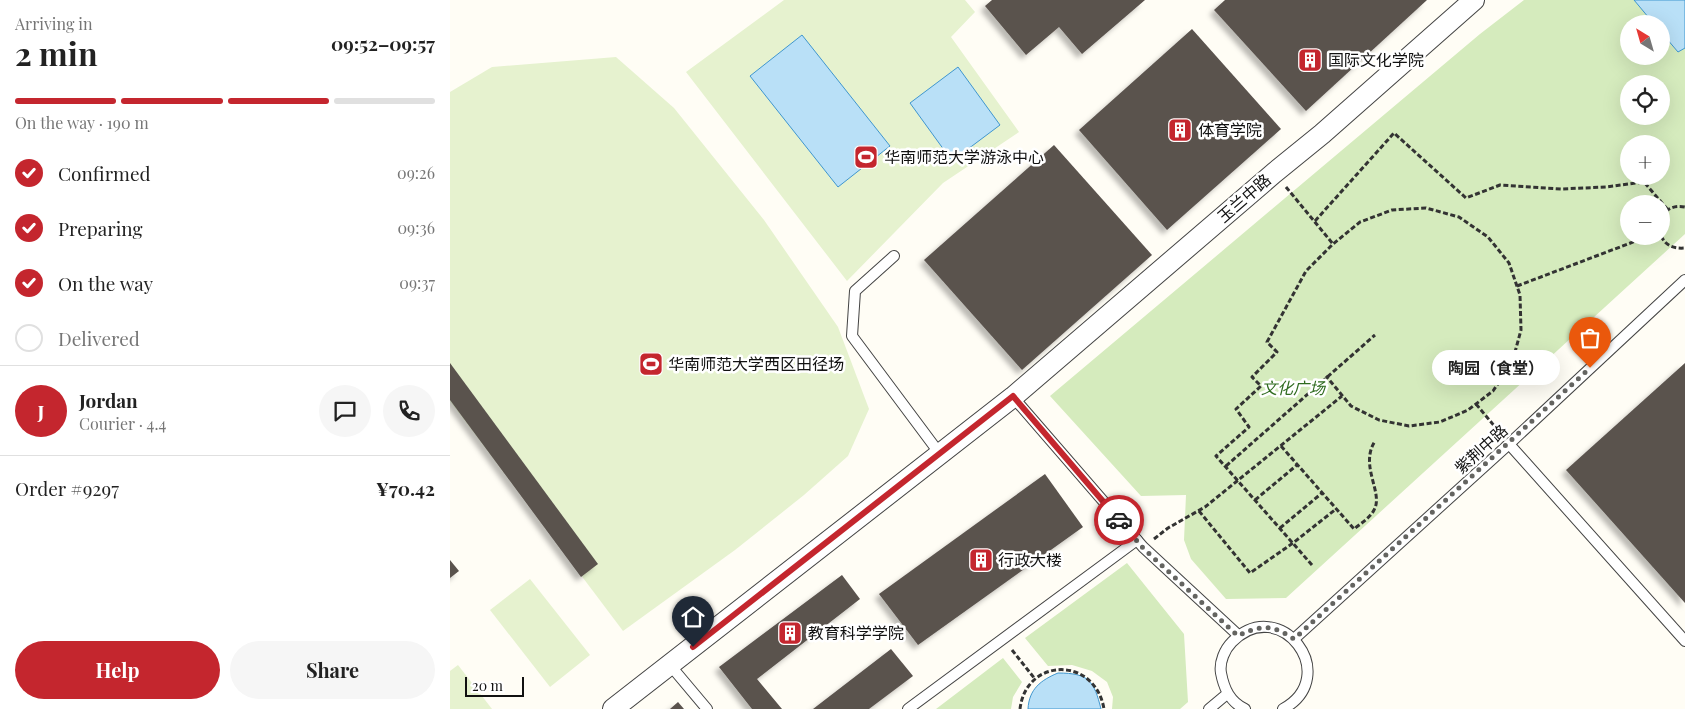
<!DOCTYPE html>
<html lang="en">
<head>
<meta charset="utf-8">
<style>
  :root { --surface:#fff; --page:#f6f6f6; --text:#222; --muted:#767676; --line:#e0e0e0; --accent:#c4262e }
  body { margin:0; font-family:"Playfair Display","Noto Sans SC",serif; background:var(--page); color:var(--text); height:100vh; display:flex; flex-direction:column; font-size:19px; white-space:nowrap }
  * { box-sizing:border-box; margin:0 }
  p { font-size:16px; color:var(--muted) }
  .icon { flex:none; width:28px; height:28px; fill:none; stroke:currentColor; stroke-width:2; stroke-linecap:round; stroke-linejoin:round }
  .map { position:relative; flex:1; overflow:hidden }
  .drawer { display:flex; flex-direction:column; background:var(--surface); width:450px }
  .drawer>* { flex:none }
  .needle { width:32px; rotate:323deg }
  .buttons { position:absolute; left:1170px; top:15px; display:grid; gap:10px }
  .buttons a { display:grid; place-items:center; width:50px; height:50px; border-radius:50%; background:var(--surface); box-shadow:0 5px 20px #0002; font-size:25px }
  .scale { position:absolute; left:15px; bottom:12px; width:59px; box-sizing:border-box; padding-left:5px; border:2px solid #111; border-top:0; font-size:14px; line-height:18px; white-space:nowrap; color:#111; -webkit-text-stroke:4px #fff; paint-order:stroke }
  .pin { position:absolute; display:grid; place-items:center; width:42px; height:42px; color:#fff; margin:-51px -21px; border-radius:50% 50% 50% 0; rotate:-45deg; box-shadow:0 0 5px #0007 }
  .pin .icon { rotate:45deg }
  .courier { position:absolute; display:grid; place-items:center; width:50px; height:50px; margin:-25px; border:4px solid #c4262e; border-radius:50%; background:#fff; color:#222; box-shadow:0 1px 6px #0007 }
  .bubble { position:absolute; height:35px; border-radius:18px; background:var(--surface); box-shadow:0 5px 20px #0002; font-size:16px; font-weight:700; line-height:35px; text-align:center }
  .headline em { font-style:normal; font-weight:700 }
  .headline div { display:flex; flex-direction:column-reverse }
  .headline { display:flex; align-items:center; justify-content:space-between; height:85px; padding:0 15px }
  h1 { font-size:32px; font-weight:700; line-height:38px }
  .bar { display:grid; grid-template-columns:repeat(4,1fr); gap:8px 5px; align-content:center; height:60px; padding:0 15px }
  .bar i { height:6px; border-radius:4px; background:var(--line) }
  .bar .on { background:var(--accent) }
  .bar p { grid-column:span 4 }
  .line { display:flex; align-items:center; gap:12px; padding:0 15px; border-top:1px solid var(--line) }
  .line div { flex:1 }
  .round { display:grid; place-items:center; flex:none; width:52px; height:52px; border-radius:26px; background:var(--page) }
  ol { padding:0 15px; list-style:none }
  li { display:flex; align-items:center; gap:15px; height:55px }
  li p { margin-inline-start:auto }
  li .icon { padding:5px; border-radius:50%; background:var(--accent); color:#fff; stroke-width:4 }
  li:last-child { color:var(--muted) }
  li i { width:28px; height:28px; border:2px solid var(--line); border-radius:50% }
  .primary-button { display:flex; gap:10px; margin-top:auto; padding:10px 15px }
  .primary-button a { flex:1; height:58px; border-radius:30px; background:var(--accent); color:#fff; font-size:20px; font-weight:700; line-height:58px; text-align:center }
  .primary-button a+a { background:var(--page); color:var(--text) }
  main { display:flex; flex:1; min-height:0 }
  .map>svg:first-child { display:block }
</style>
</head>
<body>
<main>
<section class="drawer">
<div class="headline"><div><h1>2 min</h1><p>Arriving in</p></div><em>09:52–09:57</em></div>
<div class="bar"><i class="on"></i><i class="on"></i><i class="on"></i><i></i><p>On the way · 190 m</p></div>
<ol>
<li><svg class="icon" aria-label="check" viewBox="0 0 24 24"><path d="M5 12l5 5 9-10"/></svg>Confirmed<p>09:26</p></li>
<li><svg class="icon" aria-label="check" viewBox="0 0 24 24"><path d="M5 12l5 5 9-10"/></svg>Preparing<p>09:36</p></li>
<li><svg class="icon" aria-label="check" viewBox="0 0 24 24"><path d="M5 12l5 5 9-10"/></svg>On the way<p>09:37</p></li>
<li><i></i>Delivered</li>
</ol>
<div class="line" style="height:90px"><b class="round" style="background:var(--accent);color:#fff">J</b><div><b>Jordan</b><p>Courier · 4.4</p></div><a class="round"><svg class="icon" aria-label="chat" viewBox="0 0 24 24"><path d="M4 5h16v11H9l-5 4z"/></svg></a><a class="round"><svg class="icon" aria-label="phone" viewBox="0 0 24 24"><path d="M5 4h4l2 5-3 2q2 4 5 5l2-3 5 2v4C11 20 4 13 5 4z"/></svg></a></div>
<div class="line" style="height:65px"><div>Order #9297</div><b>¥70.42</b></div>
<div class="primary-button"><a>Help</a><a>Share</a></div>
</section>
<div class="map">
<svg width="1235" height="709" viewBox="0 0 1235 709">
  <defs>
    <filter id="shadow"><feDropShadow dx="-4.5" dy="4.5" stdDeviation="2.5" flood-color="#0004"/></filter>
  </defs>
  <rect width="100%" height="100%" fill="#fffdf5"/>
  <!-- green -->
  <g fill="#d5ebbd" fill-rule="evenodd">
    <path d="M1074 0H1235V234L836 598 776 599 741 559 734 540 736 495 691 496 600 396 1030 34ZM1179 24H1211V56H1179ZM1179 84H1211V116H1179ZM1179 144H1211V176H1179ZM1179 204H1211V236H1179Z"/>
    <path d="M677 563 734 634 738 702 730 709H662L663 697 657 682 642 671 622 665 598 666 575 638Z"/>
    <path d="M553 658 572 682 563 697 561 709H486Z"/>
  </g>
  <!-- pitch -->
  <g fill="#e6f2cf">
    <path d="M334 0H515L525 12 501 37 569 132 493 183 397 281 236 72Z"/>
    <path d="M166 57 224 108 314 220 388 327 419 409 398 456 354 495 285 550 173 631 0 401V92L42 67Z"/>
    <path d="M80 579 140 655 100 687 40 610Z"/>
    <path d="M8 665 42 709H0V671Z"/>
  </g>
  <!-- water -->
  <g fill="#b9e0f7" stroke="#3f96cf">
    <path d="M1184 0H1235V48L1228 52 1211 32V24H1204Z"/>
    <path d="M352 35 440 146 388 187 300 76Z"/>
    <path d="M508 67 550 125 502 161 460 103Z"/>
    <path d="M608 673C639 673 644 681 651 709H578C579 689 591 680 608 673Z"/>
  </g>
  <!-- building -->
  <g fill="#5a524d" filter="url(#shadow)">
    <path d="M542 0H695L632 54 609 27 576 55 535 6Z"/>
    <path d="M775 0H977L856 111 764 10Z"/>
    <path d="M742 29 831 129 717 230 629 130Z"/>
    <path d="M604 145 702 255 572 370 474 260Z"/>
    <path d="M0 363 148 564 131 577 0 400Z"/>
    <path d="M1235 363V603L1116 470Z"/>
    <path d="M595 474 633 527 468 645 429 594Z"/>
    <path d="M0 560 9 571 0 578Z"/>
    <path d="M392 575 410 599 307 679 332 709H302L269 667Z"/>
    <path d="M441 649 463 676 419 709H363Z"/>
    <path d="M228 702 234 709H220Z"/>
  </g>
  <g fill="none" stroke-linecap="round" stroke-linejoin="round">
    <!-- service casing -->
    <g stroke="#444" stroke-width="12">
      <g id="service">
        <path d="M444 256 405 291 402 336 490 454"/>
        <path d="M563 397 693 547 788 635"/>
        <path d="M1059 444 1235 641"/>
        <path d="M844 639 1059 444 1235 280"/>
        <path d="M220 665 257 709"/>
        <path d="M458 709 687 540"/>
        <path d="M759 709 777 694"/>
        <path d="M795 709C780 702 774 689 771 673 769 662 775 649 782 642 830 593 893 676 833 709"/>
      </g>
    </g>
    <!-- minor casing -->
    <g stroke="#444" stroke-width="22">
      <path id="minor" d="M163 709 563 397 824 173 872 134 1024 0"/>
    </g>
    <!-- path -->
    <g stroke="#333" stroke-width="3" stroke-dasharray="5 2.5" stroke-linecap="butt">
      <path d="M836 187 883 244"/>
      <path d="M1211 217C1217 208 1225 205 1235 207"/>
      <path d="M865 221 944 133 1016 198 1050 185 1111 189 1156 187 1194 182 1218 210"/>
      <path d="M1211 236C1216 246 1224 249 1235 248"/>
      <path d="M1067 286 1199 236"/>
      <path d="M1026 404 1051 434"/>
      <path d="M831 446 904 529C910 524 920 518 924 510 934 493 909 466 925 441"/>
      <path d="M776 466 925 335"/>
      <path d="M805 500 847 465"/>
      <path d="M749 511 800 573 843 543 886 509"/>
      <path d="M830 528 872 493"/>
      <path d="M704 539 718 528 755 507 892 396"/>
      <path d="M862 565 766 456 799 427 786 409 811 386 802 377 827 352 817 342 856 271 883 244 910 222 942 210 976 208 1009 217 1038 237 1059 263 1070 295 1071 330 1062 363 1043 391 1018 410 990 422 959 426 929 420 901 406 876 376"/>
      <path d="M562 650 585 679"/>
      <path d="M570 709C576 657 645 656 654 709"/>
    </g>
    <!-- service -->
    <use href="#service" stroke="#fff" stroke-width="10"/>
    <!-- minor -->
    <use href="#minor" stroke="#fff" stroke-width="20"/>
  </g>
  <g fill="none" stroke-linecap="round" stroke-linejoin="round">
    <!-- done -->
    <path stroke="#646461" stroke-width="5" stroke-dasharray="0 9" d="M669 520 693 548 788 636C811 624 823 625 844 639L1140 368"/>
    <!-- route -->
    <path stroke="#c4262e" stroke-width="6" d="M243 647 563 396 669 520"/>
  </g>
  <!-- icons -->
  <defs>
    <g id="building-square" transform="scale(1.25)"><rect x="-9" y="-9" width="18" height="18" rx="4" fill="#c4262e" stroke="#fff"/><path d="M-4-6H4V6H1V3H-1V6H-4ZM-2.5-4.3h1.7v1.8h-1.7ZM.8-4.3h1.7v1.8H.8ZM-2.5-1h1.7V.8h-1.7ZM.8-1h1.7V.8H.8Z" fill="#fff"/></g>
    <g id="stadium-square" transform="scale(1.25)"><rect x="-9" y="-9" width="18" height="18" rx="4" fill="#c4262e" stroke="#fff"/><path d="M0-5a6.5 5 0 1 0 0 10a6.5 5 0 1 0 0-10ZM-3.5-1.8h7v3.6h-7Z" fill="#fff"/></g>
  </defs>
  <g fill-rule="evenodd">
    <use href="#building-square" x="860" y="60"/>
    <use href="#building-square" x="730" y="130"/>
    <use href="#stadium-square" x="416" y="157"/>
    <use href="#stadium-square" x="201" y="364"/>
    <use href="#building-square" x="531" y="560"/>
    <use href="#building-square" x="340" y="633"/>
  </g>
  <g text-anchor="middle" stroke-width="5" stroke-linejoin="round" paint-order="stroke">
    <!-- poi labels -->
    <g font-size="16" fill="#111" stroke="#fff" text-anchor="start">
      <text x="878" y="66">国际文化学院</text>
      <text x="748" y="136">体育学院</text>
      <text x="434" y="163">华南师范大学游泳中心</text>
      <text x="218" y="370">华南师范大学西区田径场</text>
      <text x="548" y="566">行政大楼</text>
      <text x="358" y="639">教育科学学院</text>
    </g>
    <!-- street labels -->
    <g font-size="16" fill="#111" stroke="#fff">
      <text transform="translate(794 198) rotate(-41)" y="6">玉兰中路</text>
      <text transform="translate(1031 449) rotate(-42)" y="6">紫荆中路</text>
    </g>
    <!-- park labels -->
    <g font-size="16" font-style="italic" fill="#2f6b1f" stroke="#fff">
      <text x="843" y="394">文化广场</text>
    </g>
  </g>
</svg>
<div class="buttons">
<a><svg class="needle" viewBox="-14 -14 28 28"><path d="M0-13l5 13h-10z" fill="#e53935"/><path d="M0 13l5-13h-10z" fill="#767676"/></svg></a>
<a><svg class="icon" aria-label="locate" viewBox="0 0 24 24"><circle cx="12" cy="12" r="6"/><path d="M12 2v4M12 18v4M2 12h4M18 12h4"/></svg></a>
<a>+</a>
<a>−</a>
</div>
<div class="scale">20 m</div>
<div class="pin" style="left:1140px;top:368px;background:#ea580c"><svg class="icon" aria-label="bag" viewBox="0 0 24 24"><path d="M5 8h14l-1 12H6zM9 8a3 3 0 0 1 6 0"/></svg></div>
<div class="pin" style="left:243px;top:647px;background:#1f2937"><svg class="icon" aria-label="home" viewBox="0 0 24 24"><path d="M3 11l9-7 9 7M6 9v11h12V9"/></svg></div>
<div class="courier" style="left:669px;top:520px"><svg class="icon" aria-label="car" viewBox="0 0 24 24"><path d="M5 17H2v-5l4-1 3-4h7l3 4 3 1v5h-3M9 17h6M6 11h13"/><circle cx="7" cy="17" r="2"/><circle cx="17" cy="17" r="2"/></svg></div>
<div class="bubble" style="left:982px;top:350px;width:128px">陶园（食堂）</div>
</div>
</main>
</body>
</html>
